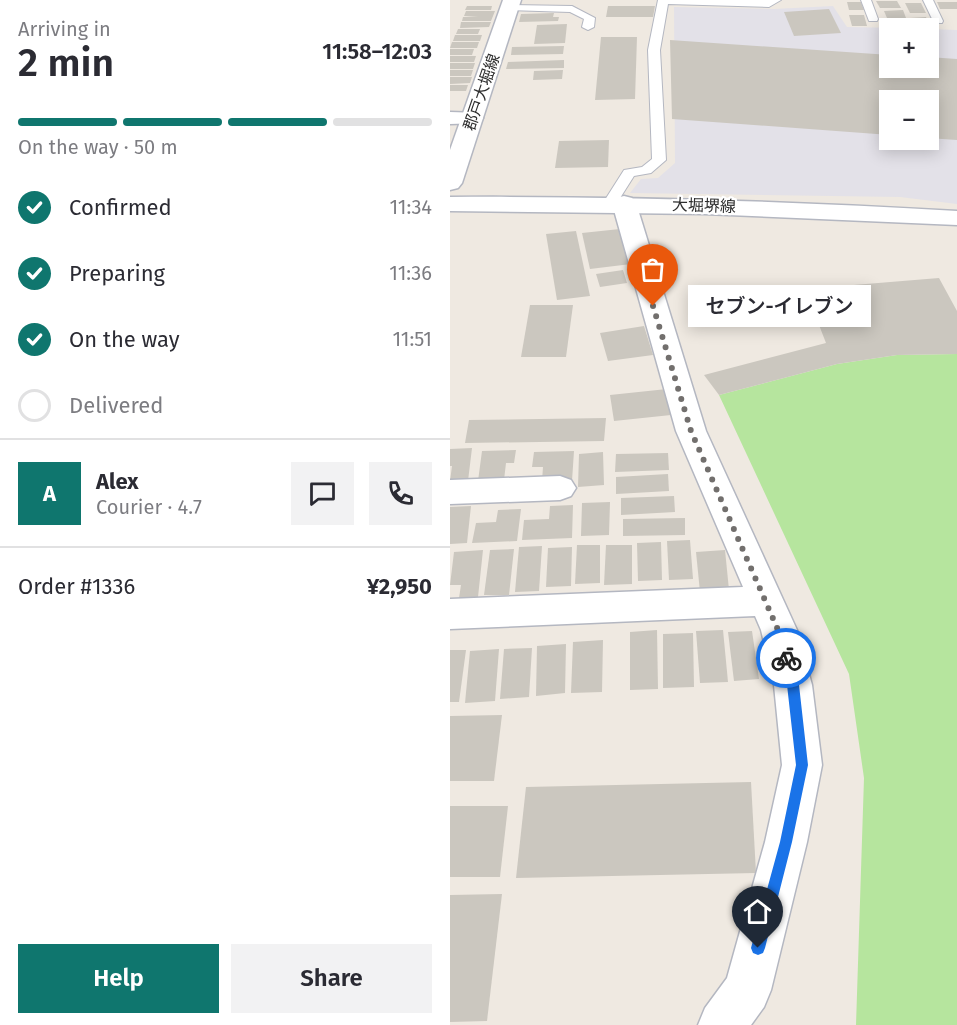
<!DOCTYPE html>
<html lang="en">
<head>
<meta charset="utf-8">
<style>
  :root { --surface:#fff; --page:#f2f2f3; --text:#2b2b33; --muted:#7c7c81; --line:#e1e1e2; --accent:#0f766e }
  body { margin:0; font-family:"Fira Sans","Noto Sans JP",sans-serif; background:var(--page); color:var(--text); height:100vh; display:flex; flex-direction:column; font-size:22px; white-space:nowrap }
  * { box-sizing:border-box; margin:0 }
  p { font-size:20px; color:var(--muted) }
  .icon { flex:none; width:33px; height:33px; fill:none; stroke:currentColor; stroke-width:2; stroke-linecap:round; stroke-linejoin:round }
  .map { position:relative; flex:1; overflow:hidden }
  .side { display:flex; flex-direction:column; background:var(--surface); width:450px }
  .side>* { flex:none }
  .buttons { position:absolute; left:429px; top:18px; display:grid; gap:12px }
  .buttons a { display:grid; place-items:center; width:60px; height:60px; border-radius:0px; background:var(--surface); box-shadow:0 3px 15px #0003; font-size:30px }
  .pin { position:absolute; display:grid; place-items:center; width:51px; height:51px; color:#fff; margin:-62px -26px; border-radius:50% 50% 50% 0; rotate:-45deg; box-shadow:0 0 6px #0007 }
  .pin .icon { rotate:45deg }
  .courier { position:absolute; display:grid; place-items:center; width:60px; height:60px; margin:-30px; border:4px solid #1a73e8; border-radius:50%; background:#fff; color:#222; box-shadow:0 2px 8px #0007 }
  .bubble { position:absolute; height:42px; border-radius:0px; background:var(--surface); box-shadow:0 3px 15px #0003; font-size:20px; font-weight:600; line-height:42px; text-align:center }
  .overview em { font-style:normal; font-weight:600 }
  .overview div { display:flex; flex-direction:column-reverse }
  .overview { display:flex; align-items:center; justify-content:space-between; height:102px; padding:0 18px }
  h1 { font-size:39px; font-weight:600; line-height:45px }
  .bar { display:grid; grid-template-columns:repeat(4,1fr); gap:9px 6px; align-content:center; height:72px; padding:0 18px }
  .bar i { height:8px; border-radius:4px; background:var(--line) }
  .bar .active { background:var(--accent) }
  .bar p { grid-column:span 4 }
  .line { display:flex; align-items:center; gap:15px; padding:0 18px; border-top:2px solid var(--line) }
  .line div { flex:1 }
  .round { display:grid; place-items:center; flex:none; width:63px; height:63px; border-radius:0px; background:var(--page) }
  ol { padding:0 18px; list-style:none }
  li { display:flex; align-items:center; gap:18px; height:66px }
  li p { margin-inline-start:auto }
  li .icon { padding:6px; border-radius:50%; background:var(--accent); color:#fff; stroke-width:4 }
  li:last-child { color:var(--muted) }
  li i { width:33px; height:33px; border:3px solid var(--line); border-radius:50% }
  .action { display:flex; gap:12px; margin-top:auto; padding:12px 18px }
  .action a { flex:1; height:69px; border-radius:0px; background:var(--accent); color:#fff; font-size:24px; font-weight:600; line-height:69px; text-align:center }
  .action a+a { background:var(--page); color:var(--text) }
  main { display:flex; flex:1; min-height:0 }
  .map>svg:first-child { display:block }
</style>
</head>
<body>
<main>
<section class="side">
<div class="overview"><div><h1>2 min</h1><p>Arriving in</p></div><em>11:58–12:03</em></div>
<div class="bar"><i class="active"></i><i class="active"></i><i class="active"></i><i></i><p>On the way · 50 m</p></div>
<ol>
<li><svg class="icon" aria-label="check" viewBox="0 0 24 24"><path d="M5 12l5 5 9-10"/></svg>Confirmed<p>11:34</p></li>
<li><svg class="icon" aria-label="check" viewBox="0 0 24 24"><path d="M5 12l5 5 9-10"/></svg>Preparing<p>11:36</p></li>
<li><svg class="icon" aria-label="check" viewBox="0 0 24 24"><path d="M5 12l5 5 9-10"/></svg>On the way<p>11:51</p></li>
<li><i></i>Delivered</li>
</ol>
<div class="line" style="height:108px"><b class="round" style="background:var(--accent);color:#fff">A</b><div><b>Alex</b><p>Courier · 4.7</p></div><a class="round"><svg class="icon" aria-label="chat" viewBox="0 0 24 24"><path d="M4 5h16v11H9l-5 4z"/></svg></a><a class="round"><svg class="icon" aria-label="phone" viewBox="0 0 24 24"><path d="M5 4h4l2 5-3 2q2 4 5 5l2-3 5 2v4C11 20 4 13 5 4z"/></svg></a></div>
<div class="line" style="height:78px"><div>Order #1336</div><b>¥2,950</b></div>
<div class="action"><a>Help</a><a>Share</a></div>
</section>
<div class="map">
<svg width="507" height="1025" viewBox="0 0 507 1025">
  <rect width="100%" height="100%" fill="#efe9e1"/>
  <!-- industrial -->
  <path fill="#e3e1e8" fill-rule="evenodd" d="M383 6 397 27 450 28H440V68H478L479 29 507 30V204L450 197 180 193 191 179 208 178 225 163 224 7 324 9ZM440 100H478V140H440Z"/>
  <!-- green -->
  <path fill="#b6e59e" d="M507 354V1025H406L414 778 399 674 269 395 387 364 447 355Z"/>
  <!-- building -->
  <g fill="#cbc7bf">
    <path d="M426 1H447L451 8H430Z"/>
    <path d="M397 2H411L414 10H399Z"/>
    <path d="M487 2H507V9H490Z"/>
    <path d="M455 3H471L476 13H460Z"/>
    <path d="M17 6H42L41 10H15Z"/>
    <path d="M158 6H205L203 17H156Z"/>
    <path d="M379 9 391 33 344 36 334 12Z"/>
    <path d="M453 10 456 18H437L434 11Z"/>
    <path d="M16 11H45L41 21H12L13 17H28L14 16Z"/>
    <path d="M104 13 103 17H109L108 21 69 22 71 14Z"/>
    <path d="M399 15H414L417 26H402Z"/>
    <path d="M476 17 480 27H464L460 18Z"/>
    <path d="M456 20 459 26 436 27 434 21Z"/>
    <path d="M11 22H41L39 27 10 28Z"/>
    <path d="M117 24 115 43 84 44 87 25Z"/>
    <path d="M8 29H30L28 34H6Z"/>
    <path d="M5 35H32L30 41H3Z"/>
    <path d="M151 37H187L185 99 145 100Z"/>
    <path d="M220 40 440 55V68H478V57L507 59V140L478 138V100H440V135L222 119Z"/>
    <path d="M2 42H29L27 48H0Z"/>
    <path d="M114 46 113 54 61 55 62 47Z"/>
    <path d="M0 49H24L22 55H0Z"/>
    <path d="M0 56H26L24 62H0Z"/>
    <path d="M114 60V68L56 69 58 62Z"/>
    <path d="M0 63H25L23 69H0Z"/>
    <path d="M0 70H23L21 76H0Z"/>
    <path d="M113 70 112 79 83 80 84 71Z"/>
    <path d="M0 77H22L20 83 0 84Z"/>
    <path d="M0 85H18L16 91H0Z"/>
    <path d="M159 140 158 167 105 168 109 141Z"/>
    <path d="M170 229 181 264 140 269 132 233Z"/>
    <path d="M126 231 140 296 107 300 96 234Z"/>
    <path d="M173 270 177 283 150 287 146 274Z"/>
    <path d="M489 278 507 311V354L447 355 387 364 269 395 254 375 376 343 355 289Z"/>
    <path d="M80 305H123L116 357H71Z"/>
    <path d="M194 326 203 355 158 361 150 333Z"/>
    <path d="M217 389 221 415 164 421 160 395Z"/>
    <path d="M156 418 154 441 15 443 19 420Z"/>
    <path d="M22 448 18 481H0L2 466H0V449Z"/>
    <path d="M66 450 64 463H56L54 480 28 481 32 451Z"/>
    <path d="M124 451 122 481H92L93 467H82L84 452Z"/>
    <path d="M153 452 154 485 128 487 129 454Z"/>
    <path d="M218 453 219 470 165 472 166 454Z"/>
    <path d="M218 474 219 491 166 494V477Z"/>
    <path d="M224 496 225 512 171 515V498Z"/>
    <path d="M160 502 159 535 131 536 132 503Z"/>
    <path d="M123 505 122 538 72 540 74 520 99 519 100 506Z"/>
    <path d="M21 506 17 543 0 544V507Z"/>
    <path d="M71 509 67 541 22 543 26 523 46 522 48 510Z"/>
    <path d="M235 518V535L173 536V519Z"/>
    <path d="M240 540 243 579 219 580 217 541Z"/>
    <path d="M211 542 212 580 188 581 187 543Z"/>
    <path d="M127 545H150V583L125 584Z"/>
    <path d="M156 545H182V584L154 585Z"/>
    <path d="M92 546 89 591 65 592 69 547Z"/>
    <path d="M122 547 121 586 96 587 98 548Z"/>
    <path d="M64 549 59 595H34L40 550Z"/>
    <path d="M33 550 28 597 9 598 11 585H0L4 552Z"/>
    <path d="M275 550 279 590 250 592 246 552Z"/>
    <path d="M207 630 208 689 180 690V632Z"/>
    <path d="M273 630 278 682 250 683 246 631Z"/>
    <path d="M302 631 309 679 284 681 278 632Z"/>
    <path d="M243 633 244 687 213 688V634Z"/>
    <path d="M153 640 152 692 121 693 123 642Z"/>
    <path d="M116 644 115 693 86 696 87 646Z"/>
    <path d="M82 648 79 697 50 699 54 649Z"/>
    <path d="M49 649 45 701 15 703 20 651Z"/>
    <path d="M0 650H16L9 702H0Z"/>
    <path d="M52 715 44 781H0V716Z"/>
    <path d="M301 782 306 873 66 878 76 787Z"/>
    <path d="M0 806H58L50 877H0Z"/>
    <path d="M52 894 37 1021 0 1022V895Z"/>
  </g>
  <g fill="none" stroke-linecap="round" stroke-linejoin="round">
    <!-- service casing -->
    <g stroke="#b4b7c1" stroke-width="2">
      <g id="service">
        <path d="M208 0H331L319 7 218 4 210 50 216 160 201 173 184 176 165 206 160 207 153 203 174 170 192 167 202 159 198 50Z"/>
        <path d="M411 0H421L428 19 427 21H419Z"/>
        <path d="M473 0H483L493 21 492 23H484Z"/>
        <path d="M60 5 122 6 145 18 144 27 138 30 132 27 134 19 120 12 56 10V6Z"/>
      </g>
    </g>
    <!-- minor casing -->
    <g stroke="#b4b7c1" stroke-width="3">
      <g id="minor">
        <path d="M0 112 30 113 33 118 30 123 0 124Z"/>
        <path d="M174 196 182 198 186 203 256 431 347 630 362 685 372 765 357 842 321 990 314 1007 301 1025H248L255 1008 277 978 315 842 332 765 324 685 311 630 305 616 0 629V599L293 587 226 431 162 203 166 198Z"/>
        <path d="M110 476 121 480 126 488 121 496 110 500 0 504V480Z"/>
      </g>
    </g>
    <!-- secondary casing -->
    <g stroke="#b4b7c1" stroke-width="3">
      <g id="secondary">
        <path d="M53 0H71L12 183 8 188 0 190V150Z"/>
        <path d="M0 197C169 196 338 201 507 211V225L254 214 0 211Z"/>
      </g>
    </g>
    <!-- service -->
    <use href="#service" fill="#fff" fill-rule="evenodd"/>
    <!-- minor -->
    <use href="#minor" fill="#fff" fill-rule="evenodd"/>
    <!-- secondary -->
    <use href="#secondary" fill="#fff" fill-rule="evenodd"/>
  </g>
  <!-- route -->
  <path fill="#1a73e8" d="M336 653 341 658 349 685 358 765 342 842 315 948 313 953 308 955 303 953 301 948 330 842 346 765 337 685 330 658Z"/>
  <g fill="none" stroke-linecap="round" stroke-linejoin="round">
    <!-- done -->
    <path stroke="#726f6d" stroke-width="6" stroke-dasharray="0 10.8" d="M203 306 241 431 328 630 336 658"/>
  </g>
  <g text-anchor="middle" stroke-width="4.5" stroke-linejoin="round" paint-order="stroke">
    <!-- far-street labels -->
    <g font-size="16" fill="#2e2e2e" stroke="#fff">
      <text transform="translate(31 92) rotate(-71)" y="6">郡戸大堀線</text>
      <text transform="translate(254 205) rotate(2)" y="6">大堀堺線</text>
    </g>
  </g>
</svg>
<div class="buttons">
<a>+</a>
<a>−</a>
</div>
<div class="pin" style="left:203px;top:306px;background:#ea580c"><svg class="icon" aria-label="bag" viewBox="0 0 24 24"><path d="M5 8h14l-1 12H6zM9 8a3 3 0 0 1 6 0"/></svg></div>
<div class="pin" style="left:308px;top:948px;background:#1f2937"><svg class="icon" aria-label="home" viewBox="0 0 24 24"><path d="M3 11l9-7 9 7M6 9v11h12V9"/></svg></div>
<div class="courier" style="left:336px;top:658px"><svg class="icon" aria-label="bike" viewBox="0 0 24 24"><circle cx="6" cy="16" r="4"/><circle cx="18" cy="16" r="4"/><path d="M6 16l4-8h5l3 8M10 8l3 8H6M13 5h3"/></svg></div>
<div class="bubble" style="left:238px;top:285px;width:183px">セブン-イレブン</div>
</div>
</main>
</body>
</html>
